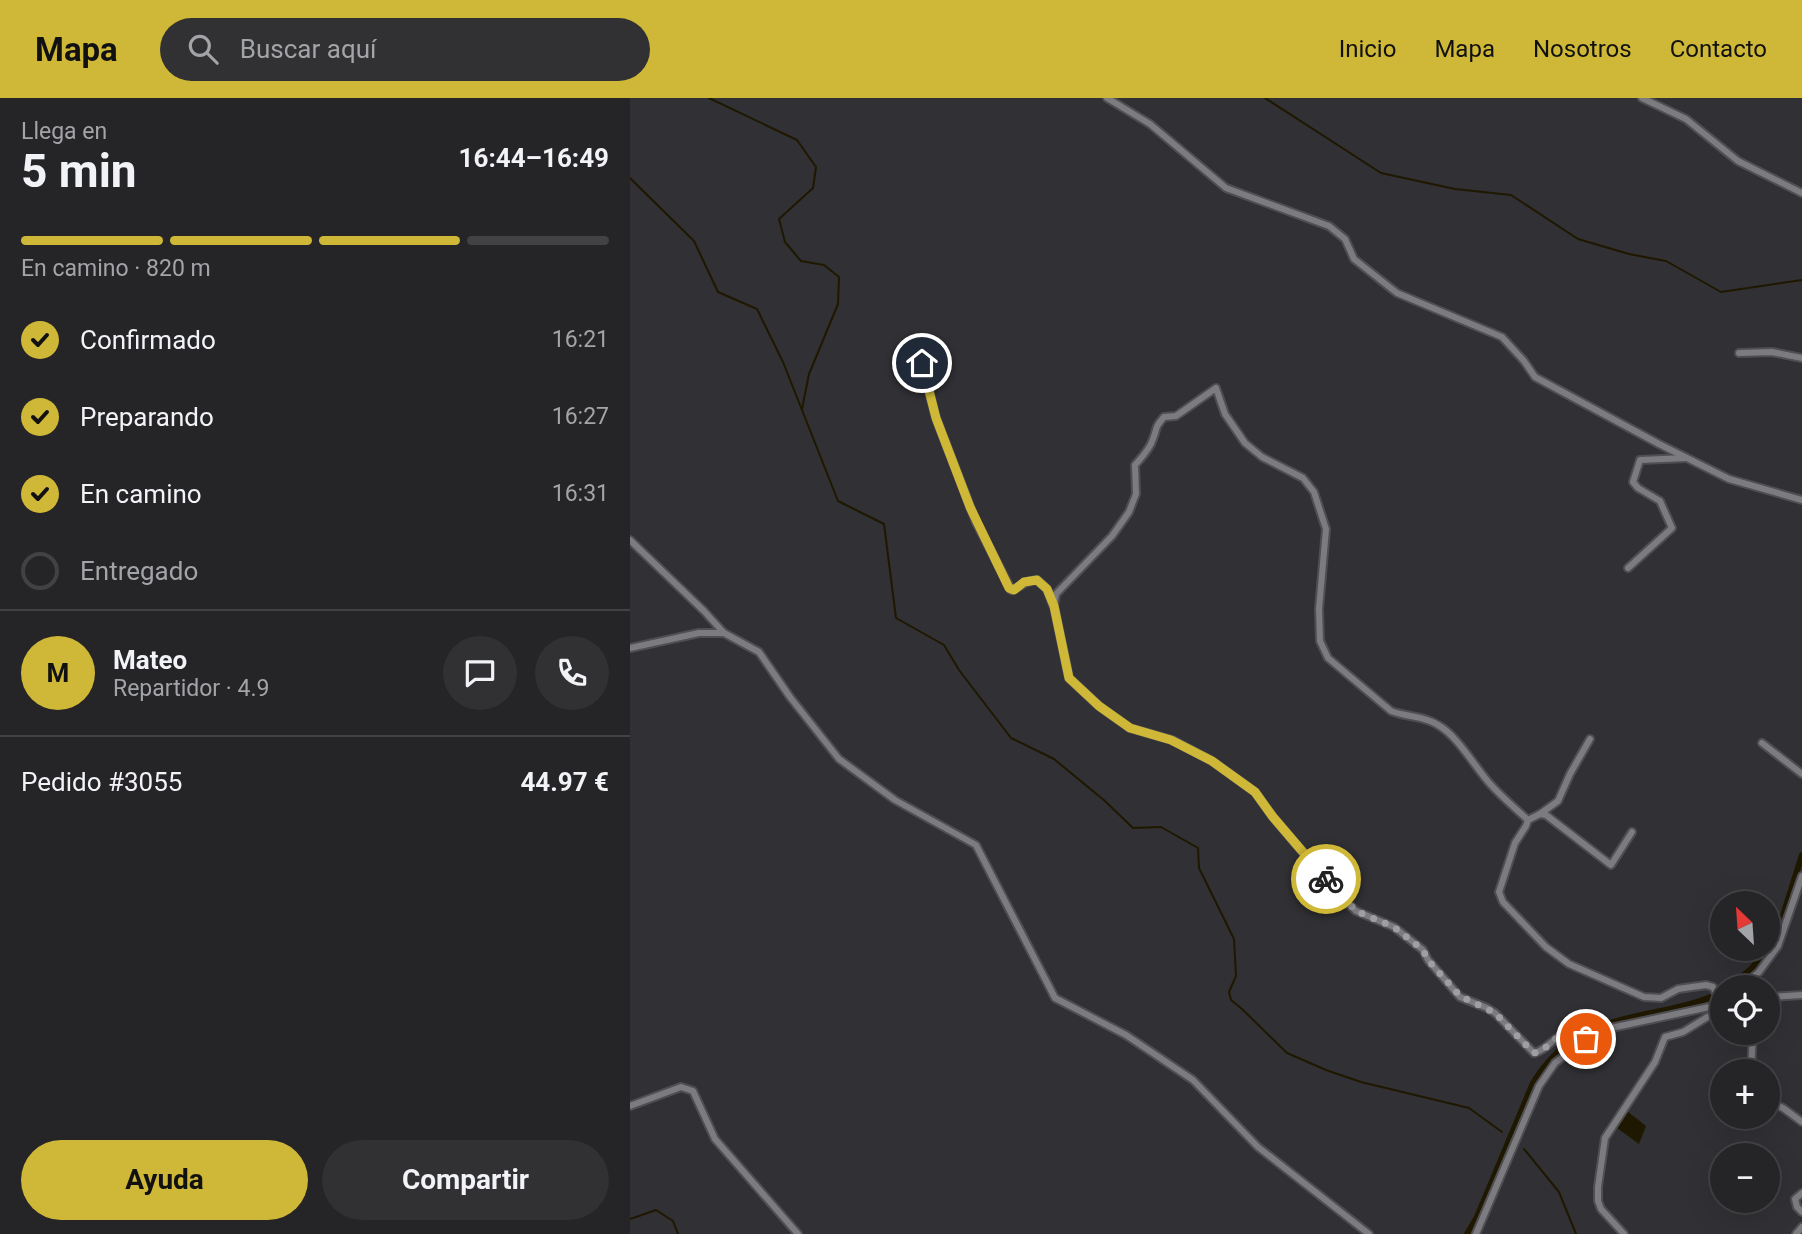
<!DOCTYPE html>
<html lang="es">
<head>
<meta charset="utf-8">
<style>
  :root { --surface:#252427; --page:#313033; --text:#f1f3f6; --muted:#a3a4a7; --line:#424144; --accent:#cfb837 }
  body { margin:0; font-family:Roboto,sans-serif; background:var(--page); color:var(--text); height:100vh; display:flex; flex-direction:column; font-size:26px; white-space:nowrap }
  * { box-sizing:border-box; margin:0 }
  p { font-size:23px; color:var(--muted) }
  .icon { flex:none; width:38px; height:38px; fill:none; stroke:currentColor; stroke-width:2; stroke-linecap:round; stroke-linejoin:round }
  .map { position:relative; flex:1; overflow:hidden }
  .sheet { display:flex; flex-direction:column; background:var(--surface); width:630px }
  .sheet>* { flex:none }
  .needle { width:46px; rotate:335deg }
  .tools { position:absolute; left:1080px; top:793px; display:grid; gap:14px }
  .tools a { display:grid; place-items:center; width:70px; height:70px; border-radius:50%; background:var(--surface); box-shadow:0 7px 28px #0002,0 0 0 2px var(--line); font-size:35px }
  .pin { position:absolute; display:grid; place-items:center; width:60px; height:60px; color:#fff; margin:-30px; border:4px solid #fff; border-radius:50%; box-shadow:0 2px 7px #0007 }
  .courier { position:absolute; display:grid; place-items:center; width:70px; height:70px; margin:-35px; border:5px solid #cfb837; border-radius:50%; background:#fff; color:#222; box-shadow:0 2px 9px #0007 }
  .head em { font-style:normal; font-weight:700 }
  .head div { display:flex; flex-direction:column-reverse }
  .head { display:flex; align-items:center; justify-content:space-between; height:119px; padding:0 21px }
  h1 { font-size:46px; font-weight:700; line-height:52px }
  .bar { display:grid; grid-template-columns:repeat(4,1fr); gap:10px 7px; align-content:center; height:84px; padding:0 21px }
  .bar i { height:9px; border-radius:5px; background:var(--line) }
  .bar .selected { background:var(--accent) }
  .bar p { grid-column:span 4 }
  .line { display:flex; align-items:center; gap:18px; padding:0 21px; border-top:2px solid var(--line) }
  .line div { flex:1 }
  .round { display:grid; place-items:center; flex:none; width:74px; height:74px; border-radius:37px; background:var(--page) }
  ol { padding:0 21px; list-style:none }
  li { display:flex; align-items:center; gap:21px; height:77px }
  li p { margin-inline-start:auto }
  li .icon { padding:7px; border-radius:50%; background:var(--accent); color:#111; stroke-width:4 }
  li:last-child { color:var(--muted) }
  li i { width:38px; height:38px; border:4px solid var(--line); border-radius:50% }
  .action { display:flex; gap:14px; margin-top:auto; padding:14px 21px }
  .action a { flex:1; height:80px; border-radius:42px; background:var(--accent); color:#111; font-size:28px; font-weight:700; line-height:80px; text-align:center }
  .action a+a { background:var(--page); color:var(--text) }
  header { display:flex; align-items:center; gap:42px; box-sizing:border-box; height:98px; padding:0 35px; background:var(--accent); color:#111 }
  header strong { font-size:33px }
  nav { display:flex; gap:38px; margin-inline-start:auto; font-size:24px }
  .search { width:490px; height:63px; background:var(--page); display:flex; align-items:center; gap:18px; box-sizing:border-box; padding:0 24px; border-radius:38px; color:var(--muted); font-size:26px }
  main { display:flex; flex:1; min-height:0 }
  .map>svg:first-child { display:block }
</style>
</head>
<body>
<header>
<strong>Mapa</strong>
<div class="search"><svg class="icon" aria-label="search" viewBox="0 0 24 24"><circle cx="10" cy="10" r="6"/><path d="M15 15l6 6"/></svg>Buscar aquí</div>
<nav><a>Inicio</a><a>Mapa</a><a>Nosotros</a><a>Contacto</a></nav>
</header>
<main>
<section class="sheet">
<div class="head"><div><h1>5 min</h1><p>Llega en</p></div><em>16:44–16:49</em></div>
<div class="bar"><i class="selected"></i><i class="selected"></i><i class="selected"></i><i></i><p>En camino · 820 m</p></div>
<ol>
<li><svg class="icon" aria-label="check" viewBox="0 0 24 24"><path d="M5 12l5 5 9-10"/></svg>Confirmado<p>16:21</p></li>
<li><svg class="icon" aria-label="check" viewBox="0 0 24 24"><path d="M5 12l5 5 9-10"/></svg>Preparando<p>16:27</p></li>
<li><svg class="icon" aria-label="check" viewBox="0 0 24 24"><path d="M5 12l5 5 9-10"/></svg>En camino<p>16:31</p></li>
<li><i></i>Entregado</li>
</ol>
<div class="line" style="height:126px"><b class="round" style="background:var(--accent);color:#111">M</b><div><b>Mateo</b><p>Repartidor · 4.9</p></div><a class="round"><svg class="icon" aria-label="chat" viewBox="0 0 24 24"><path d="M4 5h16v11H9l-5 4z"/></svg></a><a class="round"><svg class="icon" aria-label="phone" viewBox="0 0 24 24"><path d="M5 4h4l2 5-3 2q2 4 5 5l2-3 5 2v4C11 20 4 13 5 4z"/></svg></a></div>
<div class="line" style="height:91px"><div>Pedido #3055</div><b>44.97 €</b></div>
<div class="action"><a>Ayuda</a><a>Compartir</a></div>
</section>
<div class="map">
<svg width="1172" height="1136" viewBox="0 0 1172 1136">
  <rect width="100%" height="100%" fill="#313034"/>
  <!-- water -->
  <path fill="#1f1800" d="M997 1013 1016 1028 1009 1046 987 1030Z"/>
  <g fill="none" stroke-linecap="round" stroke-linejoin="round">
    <!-- stream -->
    <g stroke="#1f1800" stroke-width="2">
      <path d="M79 0 167 42 186 69 183 90 149 121 155 144 171 163 194 167 209 179 208 206 179 276 172 311"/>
      <path d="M635 0 751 75 825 91 881 97 948 141 999 156 1036 163 1091 194 1172 182"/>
      <path d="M0 80 64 143 88 194 127 211 153 264 208 403 254 426 266 520 314 547 329 572 381 640 424 661 475 703 503 730 531 729 568 750 569 770 604 841 606 878 599 894 601 902 612 911 657 955 696 972 731 984 839 1010 872 1034"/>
      <path d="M894 1051 929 1094 946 1136"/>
      <path d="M0 1121 26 1112 43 1123 48 1136"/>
    </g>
    <!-- canal -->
    <g stroke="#1f1800" stroke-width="6">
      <path d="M1138 850 1149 830 1172 757"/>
      <path d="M1100 889 1122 870 1137 850"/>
      <path d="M837 1136 847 1119 903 985C938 928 980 924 1040 911 1059 907 1075 903 1092 894"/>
    </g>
    <!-- street casing -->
    <g stroke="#4f4e52" stroke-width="10">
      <g id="street">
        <path d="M477 0 520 26 596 90 699 128 715 141 724 161 767 195 872 239 894 263 905 279 1029 346 1099 381 1172 402"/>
        <path d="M1012 0 1056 21 1108 63 1172 95"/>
        <path d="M1109 255 1142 254 1172 260"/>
        <path d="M292 266 306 320 346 424 375 480 381 492C391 490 394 482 407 482L417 491 423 507"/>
        <path d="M0 442 74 513 94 535"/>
        <path d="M998 470 1042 430 1030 403 1008 390 1003 384 1010 362 1056 360"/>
        <path d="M0 550 69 535H94L129 554 160 599 209 661 265 702 346 747 425 900 496 937 563 982 628 1049 739 1136"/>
        <path d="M1132 645 1172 676"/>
        <path d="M910 716 928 703 940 676 960 641"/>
        <path d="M898 722 910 716 916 717 981 767 1002 734"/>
        <path d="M1111 889 1129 874 1148 848 1172 778"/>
        <path d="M1138 899 1172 897"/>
        <path d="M948 947 940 935C924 936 919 952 904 955L865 915 857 910 830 899 798 862 793 852 764 829 726 813 710 798 643 719 625 694 582 663 542 642 500 630 469 608 439 580 424 508 426 496 482 438 499 414 506 396 505 367C512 359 520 351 523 341 528 328 524 331 534 319L546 318 586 290 595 316 615 345 632 359 673 380 684 394 696 431 689 511 690 543 698 560 761 613C776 619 795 618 808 627 828 638 846 671 862 688 873 700 886 711 898 722L896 728 885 745 869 794 873 804 916 849 939 866 1014 899 1031 900 1048 891 1076 887 1083 889 1090 903"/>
        <path d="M1121 973 1123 934"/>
        <path d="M1138 1003 1153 1010 1172 1024"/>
        <path d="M0 1008 51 989 63 993 85 1041 168 1136"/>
        <path d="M1172 1095 1165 1101 1167 1109 1172 1114"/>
        <path d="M846 1136 909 988 925 965 956 941 981 930 1084 908 1092 902"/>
        <path d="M994 1136 971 1111 968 1103V1089L975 1040 1025 964 1035 939 1053 934 1092 910"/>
        <path d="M1166 1136 1172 1129"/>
      </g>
    </g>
    <!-- street -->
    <use href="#street" stroke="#7c7b80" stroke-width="6"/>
  </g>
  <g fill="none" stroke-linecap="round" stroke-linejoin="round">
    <!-- done -->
    <path stroke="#9f9ea1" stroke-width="7" stroke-dasharray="0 12.6" d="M696 781 726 813 764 829 793 852 798 862 830 898 865 915 904 955C919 952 924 936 940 935L948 947 956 941"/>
    <!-- route -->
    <path stroke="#cfb837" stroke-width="9" d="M292 265 306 320 340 409 379 490 384 492 394 484 407 482 417 491 424 508 439 580 469 608 500 630 541 642 582 663 625 694 643 719 696 781"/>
  </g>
</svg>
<div class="tools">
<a><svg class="needle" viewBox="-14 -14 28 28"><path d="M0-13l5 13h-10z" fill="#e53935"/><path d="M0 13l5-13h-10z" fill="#a3a4a7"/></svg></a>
<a><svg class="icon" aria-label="locate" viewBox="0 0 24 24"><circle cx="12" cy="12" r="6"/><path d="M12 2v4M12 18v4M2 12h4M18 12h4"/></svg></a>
<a>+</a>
<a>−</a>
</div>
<div class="pin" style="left:956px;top:941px;background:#ea580c"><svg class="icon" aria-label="bag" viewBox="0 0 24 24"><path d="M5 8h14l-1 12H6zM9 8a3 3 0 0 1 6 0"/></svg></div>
<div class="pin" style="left:292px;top:265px;background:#1f2937"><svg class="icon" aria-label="home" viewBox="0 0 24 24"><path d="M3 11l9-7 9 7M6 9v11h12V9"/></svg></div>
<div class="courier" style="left:696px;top:781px"><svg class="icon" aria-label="bike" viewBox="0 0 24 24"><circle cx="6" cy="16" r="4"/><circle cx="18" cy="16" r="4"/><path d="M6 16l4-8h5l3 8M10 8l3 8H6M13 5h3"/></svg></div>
</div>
</main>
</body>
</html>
